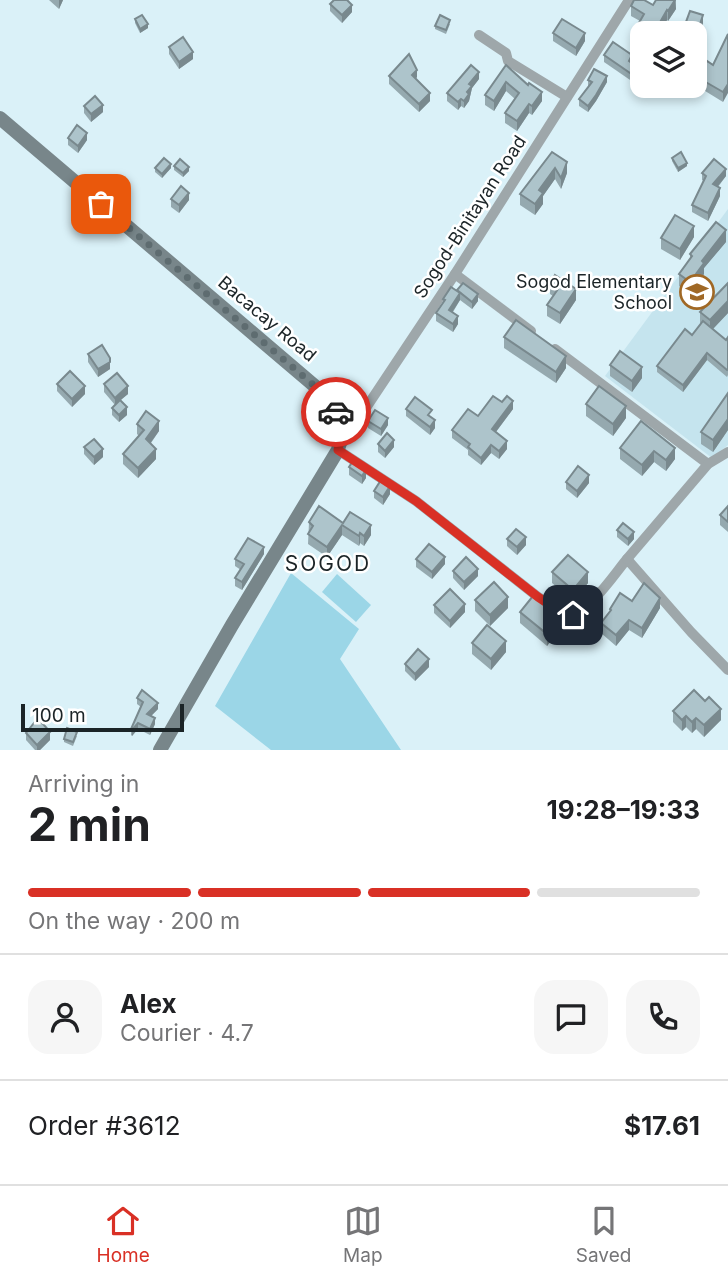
<!DOCTYPE html>
<html lang="en">
<head>
<meta charset="utf-8">
<style>
  :root { --surface:#fff; --page:#f6f6f6; --text:#202124; --muted:#757577; --line:#e0e0e0; --accent:#d93025 }
  body { margin:0; font-family:Inter,sans-serif; background:var(--page); color:var(--text); height:100vh; display:flex; flex-direction:column; font-size:26px; white-space:nowrap }
  * { box-sizing:border-box; margin:0 }
  p { font-size:23px; color:var(--muted) }
  .icon { flex:none; width:38px; height:38px; fill:none; stroke:currentColor; stroke-width:2; stroke-linecap:round; stroke-linejoin:round }
  .map { position:relative; height:750px; overflow:hidden }
  .sheet { display:flex; flex-direction:column; background:var(--surface); flex:1 }
  .sheet>* { flex:none }
  .controls { position:absolute; left:630px; top:21px; display:grid; gap:14px }
  .controls a { display:grid; place-items:center; width:77px; height:77px; border-radius:14px; background:var(--surface); box-shadow:0 4px 10px #0003; font-size:35px }
  .scale { position:absolute; left:21px; bottom:18px; width:163px; box-sizing:border-box; padding-left:7px; border:4px solid #1b2427; border-top:0; font-size:19px; line-height:24px; white-space:nowrap; color:#1b2427; -webkit-text-stroke:5px #fff; paint-order:stroke }
  .pin { position:absolute; display:grid; place-items:center; width:60px; height:60px; color:#fff; margin:-30px; border-radius:14px; box-shadow:0 4px 10px #0006 }
  .courier { position:absolute; display:grid; place-items:center; width:70px; height:70px; margin:-35px; border:5px solid #d93025; border-radius:50%; background:#fff; color:#222; box-shadow:0 2px 9px #0007 }
  .headline em { font-style:normal; font-weight:700 }
  .headline div { display:flex; flex-direction:column-reverse }
  .headline { display:flex; align-items:center; justify-content:space-between; height:119px; padding:0 28px }
  h1 { font-size:46px; font-weight:700; line-height:52px }
  .bar { display:grid; grid-template-columns:repeat(4,1fr); gap:10px 7px; align-content:center; height:84px; padding:0 28px }
  .bar i { height:9px; border-radius:5px; background:var(--line) }
  .bar .on { background:var(--accent) }
  .bar p { grid-column:span 4 }
  .line { display:flex; align-items:center; gap:18px; padding:0 28px; border-top:2px solid var(--line) }
  .line div { flex:1 }
  .round { display:grid; place-items:center; flex:none; width:74px; height:74px; border-radius:21px; background:var(--page) }
  .tab-bar { display:flex; justify-content:space-around; align-items:center; height:98px; border-top:2px solid var(--line); background:var(--surface); font-size:19px; color:var(--muted) }
  .tab-bar a { display:grid; justify-items:center; gap:4px }
  .tab-bar .on { color:var(--accent) }
  .map>svg:first-child { display:block }
</style>
</head>
<body>
<div class="map">
<svg width="728" height="750" viewBox="0 0 728 750">
  <rect width="100%" height="100%" fill="#daf1f8"/>
  <!-- built -->
  <path fill="#c5e4ee" d="M728 209V445L712 458 605 376Z"/>
  <!-- green -->
  <g fill="#9bd6e7">
    <path d="M291 573 359 629 340 659 401 750H271L215 706Z"/>
    <path d="M337 574 371 605 356 622 322 592Z"/>
  </g>
  <g fill="none" stroke-linecap="round" stroke-linejoin="round">
    <!-- street -->
    <g stroke="#9ea7aa" stroke-width="10">
      <path d="M629 0 455 274 338 450 416 501 538 597 565 615C590 613 612 577 627 559L691 632 728 670"/>
      <path d="M479 35 506 53 508 61 567 97"/>
      <path d="M455 274 531 331"/>
      <path d="M555 349 708 464"/>
      <path d="M333 406 347 412 364 411"/>
      <path d="M627 559 708 464 728 452"/>
    </g>
    <!-- secondary -->
    <path stroke="#78868a" stroke-width="14" d="M0 118 323 393C339 414 345 424 338 450L232 625 160 750"/>
  </g>
  <!-- wall -->
  <g fill="#95a9af">
    <path d="M49 0H63L59 9Z"/>
    <path d="M676 0V9L668 21 667 20 660 33H642V42L636 38V28L640 21 631 16V6L653 5Z"/>
    <path d="M330 4 352 12 342 23 330 11Z"/>
    <path d="M135 19 148 28 140 33 135 23Z"/>
    <path d="M686 22 703 23 699 34 686 30Z"/>
    <path d="M450 24 446 34 435 29V26Z"/>
    <path d="M553 33 585 41 576 56 553 41Z"/>
    <path d="M728 34 723 102 697 86V77L713 65Z"/>
    <path d="M169 47 193 59 179 69 169 54Z"/>
    <path d="M604 55 632 63 637 75 633 82 604 62Z"/>
    <path d="M506 65 542 101 532 115 529 113 517 131 505 123V113L515 99 506 91 494 111 485 105V95Z"/>
    <path d="M389 76 417 77 416 79 430 101 419 112 389 84Z"/>
    <path d="M479 79 472 88 469 101 464 108 461 106 458 110 447 101V93Z"/>
    <path d="M588 80 607 82 596 101 588 112 579 106V99L588 87Z"/>
    <path d="M84 106 103 112 91 122 84 113Z"/>
    <path d="M68 138 87 140 78 153 68 145Z"/>
    <path d="M552 152 567 173 561 189 555 179 543 196V204L535 215 520 205V194Z"/>
    <path d="M672 158 687 166 678 172 672 161Z"/>
    <path d="M174 166 189 171 183 177 174 170Z"/>
    <path d="M155 168H171L162 178 155 172Z"/>
    <path d="M702 173 726 176 718 187 720 196 708 221 692 212V205L704 181 702 180Z"/>
    <path d="M171 199 189 200 179 213 171 207Z"/>
    <path d="M694 237 680 260 661 249V238Z"/>
    <path d="M726 242 704 268V274L690 294 679 286V274L690 260V254Z"/>
    <path d="M550 283 576 300 560 324 547 316V305L553 296 550 294Z"/>
    <path d="M728 283V313L713 329 726 340 728 337V375L727 377 707 360 683 392 657 372V366L692 335 702 324 700 323V312Z"/>
    <path d="M457 291 478 301 472 309 460 300 453 312 458 324 453 332 436 321V313L443 302V299Z"/>
    <path d="M504 337 566 368 556 383 504 348Z"/>
    <path d="M88 354 110 369 98 377 88 362Z"/>
    <path d="M610 365 642 378 632 392 610 376Z"/>
    <path d="M57 384 85 394 72 407 57 391Z"/>
    <path d="M104 384 128 394 120 400 127 415 119 422 112 415V408L115 405 104 392Z"/>
    <path d="M728 393V430L713 452 701 444V432Z"/>
    <path d="M502 402 513 409 496 432 507 449 499 459 491 453 481 465 468 455V450L452 438V430Z"/>
    <path d="M586 404 626 418 613 436 586 416Z"/>
    <path d="M406 409 432 418 435 428 430 435 406 416Z"/>
    <path d="M368 421 388 425 381 436 368 428Z"/>
    <path d="M137 424 159 431 151 443 156 459 138 478 123 464V454L139 436 137 434Z"/>
    <path d="M378 444 394 447 385 458 378 452Z"/>
    <path d="M84 447 103 457 94 465 84 454Z"/>
    <path d="M620 448H675V459L666 471 654 462 642 476 620 459Z"/>
    <path d="M349 467 366 478 362 484 349 475Z"/>
    <path d="M566 482 589 483 577 498 566 489Z"/>
    <path d="M374 491 390 494 383 505 374 498Z"/>
    <path d="M728 506V532L720 525V515Z"/>
    <path d="M309 522 343 523 371 535 364 546 360 543 359 546 342 535 327 557 308 544Z"/>
    <path d="M617 530 634 539 628 546 617 537Z"/>
    <path d="M507 539 526 545 517 555 507 546Z"/>
    <path d="M264 554 242 590 235 586V578L241 570 235 566V559Z"/>
    <path d="M416 559 445 564 432 579 416 567Z"/>
    <path d="M453 571 478 576 464 590 453 578Z"/>
    <path d="M552 572 588 583 573 601 552 583Z"/>
    <path d="M475 600 508 608 490 626 475 611Z"/>
    <path d="M632 601 660 608 642 638 629 630 616 646 601 633V623L610 612V609Z"/>
    <path d="M434 605 465 612 450 628 434 613Z"/>
    <path d="M520 612 560 629 547 646 520 623Z"/>
    <path d="M472 643 506 652 491 670 472 654Z"/>
    <path d="M405 664 429 667 415 681 405 671Z"/>
    <path d="M137 698 158 709 151 716 155 724 150 735 138 729 132 736 131 735V729L141 707 137 704Z"/>
    <path d="M673 711 721 720 704 737 696 729 692 733 686 727 682 731 673 722Z"/>
    <path d="M26 733 50 740 40 750H35L26 740Z"/>
    <path d="M77 736 73 746 64 742V739Z"/>
  </g>
  <!-- shaded-wall -->
  <g fill="#79898e">
    <path d="M59 0H63L59 9Z"/>
    <path d="M675 0 676 9 668 21V11Z"/>
    <path d="M352 5V12L342 23V15Z"/>
    <path d="M667 10V20L660 33H654Z"/>
    <path d="M703 15V23L699 34V27Z"/>
    <path d="M148 24V28L140 33V29Z"/>
    <path d="M585 33V41L576 56V48Z"/>
    <path d="M193 52V59L179 69V62Z"/>
    <path d="M637 67V75L633 82V75Z"/>
    <path d="M417 70V77L412 82V75Z"/>
    <path d="M479 72V79L472 88 469 101 464 108V101L469 84Z"/>
    <path d="M607 76V82L596 101 588 112V106Z"/>
    <path d="M506 82V91L494 111V101Z"/>
    <path d="M728 84V93L723 102V92Z"/>
    <path d="M542 92V101L532 115V106Z"/>
    <path d="M430 93V101L419 112V104Z"/>
    <path d="M461 99V106L458 110V102Z"/>
    <path d="M529 104V113L517 131V121Z"/>
    <path d="M103 105V112L91 122V114Z"/>
    <path d="M87 133V140L78 153V146Z"/>
    <path d="M567 162V173L561 189V178Z"/>
    <path d="M687 163V166L678 172V168Z"/>
    <path d="M171 164V168L162 178V174Z"/>
    <path d="M189 167V171L183 177V173Z"/>
    <path d="M555 168V179L543 196V204L535 215V204L539 190Z"/>
    <path d="M726 169V176L713 192V184Z"/>
    <path d="M720 188V196L708 221V213Z"/>
    <path d="M189 193V200L179 213V205Z"/>
    <path d="M694 226V237L680 260V249Z"/>
    <path d="M726 230V242L704 268V274L690 294V282L702 261Z"/>
    <path d="M576 289V300L560 324V313Z"/>
    <path d="M460 293V300L449 317V310Z"/>
    <path d="M478 294V301L472 309V302Z"/>
    <path d="M728 301V313L710 332V320Z"/>
    <path d="M458 316V324L453 332V324Z"/>
    <path d="M707 353V360L683 392V385Z"/>
    <path d="M566 356V368L556 383V372Z"/>
    <path d="M110 362V369L98 377V369Z"/>
    <path d="M642 367V378L632 392V381Z"/>
    <path d="M85 386V394L72 407V399Z"/>
    <path d="M128 386V394L115 405V398Z"/>
    <path d="M513 401V409L492 437V429Z"/>
    <path d="M626 406V418L613 436V424Z"/>
    <path d="M127 407V415L119 422V415Z"/>
    <path d="M388 418V425L381 436V429Z"/>
    <path d="M728 419V430L713 452V440Z"/>
    <path d="M435 420V428L430 435V427Z"/>
    <path d="M159 421V431L146 449V439Z"/>
    <path d="M394 440V447L385 458V451Z"/>
    <path d="M507 441V449L499 459V451Z"/>
    <path d="M491 445V453L481 465V458Z"/>
    <path d="M675 448V459L666 471V460Z"/>
    <path d="M103 449V457L94 465V457Z"/>
    <path d="M156 449V459L138 478V468Z"/>
    <path d="M654 451V462L642 476V465Z"/>
    <path d="M366 470V478L362 484V476Z"/>
    <path d="M589 475V483L577 498V491Z"/>
    <path d="M390 486V494L383 505V497Z"/>
    <path d="M342 525V535L327 557V547Z"/>
    <path d="M371 525V535L364 546V536Z"/>
    <path d="M634 532V539L628 546V539Z"/>
    <path d="M360 533V543L359 546V536Z"/>
    <path d="M526 537V545L517 555V547Z"/>
    <path d="M264 547V554L242 590V582Z"/>
    <path d="M445 557V564L432 579V572Z"/>
    <path d="M478 569V576L464 590V582Z"/>
    <path d="M588 572V583L573 601V590Z"/>
    <path d="M508 597V608L490 626V615Z"/>
    <path d="M660 598V608L642 638V628Z"/>
    <path d="M465 604V612L450 628V621Z"/>
    <path d="M560 618V629L547 646V634Z"/>
    <path d="M629 620V630L616 646V635Z"/>
    <path d="M506 641V652L491 670V659Z"/>
    <path d="M429 659V667L415 681V674Z"/>
    <path d="M158 703V709L147 720V714Z"/>
    <path d="M721 709V720L704 737V725Z"/>
    <path d="M686 716V727L682 731V720Z"/>
    <path d="M155 718V724L150 735V729Z"/>
    <path d="M696 718V729L692 733V722Z"/>
    <path d="M138 723V729L132 736V730Z"/>
    <path d="M50 732V740L40 750H37V745Z"/>
  </g>
  <!-- building -->
  <g fill="#adc4cb" stroke="#79898e" stroke-width="2">
    <path d="M334 0H347L352 5 342 15 330 4Z"/>
    <path d="M634 0H644L653 5 656 0H675L668 11 667 10 654 33H646L636 28 644 14 631 6Z"/>
    <path d="M690 11 703 15 699 27 686 22Z"/>
    <path d="M142 15 148 24 140 29 135 19Z"/>
    <path d="M440 15 450 20 446 30 435 26Z"/>
    <path d="M562 19 585 33 576 48 553 33Z"/>
    <path d="M728 34V84L723 92 697 77 707 61 713 65Z"/>
    <path d="M183 37 193 52 179 62 169 47Z"/>
    <path d="M613 42 632 55 629 61 637 67 633 75 604 55Z"/>
    <path d="M409 54 417 70 412 75 430 93 419 104 389 76Z"/>
    <path d="M471 65 479 72 469 84 472 86 467 92 469 94 464 101 461 99 458 102 447 93Z"/>
    <path d="M506 65 528 85 529 83 542 92 532 106 529 104 517 121 505 113 519 93 506 82 494 101 485 95Z"/>
    <path d="M594 69 607 76 596 95 588 106 579 99 592 82 588 80Z"/>
    <path d="M95 96 103 105 91 114 84 106Z"/>
    <path d="M77 125 87 133 78 146 68 138Z"/>
    <path d="M552 152 567 162 561 178 555 168 539 190 543 193 535 204 520 194Z"/>
    <path d="M681 152 687 163 678 168 672 158Z"/>
    <path d="M164 158 171 164 162 174 155 168Z"/>
    <path d="M180 159 189 167 183 173 174 166Z"/>
    <path d="M714 159 726 169 713 184 720 188 708 213 692 205 706 176 702 173Z"/>
    <path d="M181 186 189 193 179 205 171 199Z"/>
    <path d="M675 215 694 226 680 249 661 238Z"/>
    <path d="M716 222 726 230 702 261 704 263 690 282 679 274 692 256 690 254Z"/>
    <path d="M555 275 576 289 560 313 547 305 558 289 550 283Z"/>
    <path d="M463 283 478 294 472 302 457 290Z"/>
    <path d="M728 283V301L710 320 700 312Z"/>
    <path d="M451 287 460 293 449 310 458 316 453 324 436 313 445 300 443 299Z"/>
    <path d="M516 320 566 356 556 372 504 337Z"/>
    <path d="M703 321 726 340 728 337V369L727 370 707 353 683 385 657 366 685 329 692 335Z"/>
    <path d="M102 345 110 358V362L98 369 88 354Z"/>
    <path d="M620 351 642 367 632 381 610 365Z"/>
    <path d="M70 371 85 386 72 399 57 384Z"/>
    <path d="M117 373 128 386 115 398 104 384Z"/>
    <path d="M599 386 626 406 613 424 586 404Z"/>
    <path d="M728 393V419L713 440 701 432Z"/>
    <path d="M493 396 502 402 507 396 513 401 492 429 507 441 499 451 491 445 481 458 468 447 470 444 452 430 468 409 478 416Z"/>
    <path d="M415 397 432 410 428 415 435 420 430 427 406 409Z"/>
    <path d="M120 400 127 407 119 415 112 408Z"/>
    <path d="M375 410 388 418 381 429 368 421Z"/>
    <path d="M146 411 159 421 146 439 156 449 138 468 123 454 144 430 137 424Z"/>
    <path d="M641 421 675 448 666 460 654 451 642 465 620 448Z"/>
    <path d="M387 433 394 440 385 451 378 444Z"/>
    <path d="M94 439 103 449 94 457 84 447Z"/>
    <path d="M353 461 366 470 362 476 349 467Z"/>
    <path d="M578 466 589 475 577 491 566 482Z"/>
    <path d="M381 480 390 486 383 497 374 491Z"/>
    <path d="M319 506 343 523 350 512 371 525 364 536 360 533 359 536 342 525 327 547 308 534 313 526 309 522Z"/>
    <path d="M728 506V522L720 515Z"/>
    <path d="M623 523 634 532 628 539 617 530Z"/>
    <path d="M516 529 526 537 517 547 507 539Z"/>
    <path d="M248 538 264 547 242 582 235 578 244 564 235 559Z"/>
    <path d="M429 544 445 557 432 572 416 559Z"/>
    <path d="M568 555 588 572 573 590 552 572Z"/>
    <path d="M466 557 478 569 464 582 453 571Z"/>
    <path d="M494 582 508 597 490 615 475 600Z"/>
    <path d="M644 583 660 598 642 628 629 620 616 635 601 623 611 610 610 609 620 593 632 601Z"/>
    <path d="M450 589 465 604 450 621 434 605Z"/>
    <path d="M533 596 560 618 547 634 520 612Z"/>
    <path d="M487 625 506 641 491 659 472 643Z"/>
    <path d="M418 649 429 659 415 674 405 664Z"/>
    <path d="M142 690 158 703 147 714 155 718 150 729 138 723 132 730 131 729 143 702 137 698Z"/>
    <path d="M694 690 705 701 709 697 721 709 704 725 696 718 692 722 686 716 682 720 673 711Z"/>
    <path d="M38 718 50 732 37 745 26 733Z"/>
    <path d="M67 728 77 732 73 742 64 739Z"/>
  </g>
  <g fill="none" stroke-linecap="round" stroke-linejoin="round">
    <!-- done -->
    <path stroke="#5e6c70" stroke-width="7" stroke-dasharray="0 12.6" d="M101 204 323 393 336 412"/>
    <!-- route -->
    <path stroke="#d93025" stroke-width="9" d="M336 412C343 425 341 437 338 450L416 501 538 597 565 615H573"/>
  </g>
  <!-- icons -->
  <defs>
    <g id="school-ring" transform="scale(1.75)"><circle r="9.5" fill="#fff" stroke="#a06825" stroke-width="1.5"/><path d="M0-5L7-2L0 1L-7-2ZM-4 1L0 2.5L4 1V4Q0 6-4 4Z" fill="#a06825"/></g>
  </defs>
  <g fill-rule="evenodd">
    <use href="#school-ring" x="697" y="292"/>
  </g>
  <g text-anchor="middle" stroke-width="5" stroke-linejoin="round" paint-order="stroke">
    <!-- street labels -->
    <g font-size="18" fill="#1b2427" stroke="#fff">
      <text transform="translate(470 217) rotate(-57)" y="6">Sogod-Binitayan Road</text>
      <text transform="translate(267 319) rotate(40)" y="6">Bacacay Road</text>
    </g>
    <!-- poi labels -->
    <g font-size="18" fill="#1b2427" stroke="#fff" text-anchor="end">
      <text x="672" y="288">Sogod Elementary<tspan x="672" dy="21">School</tspan></text>
    </g>
    <!-- quarter labels -->
    <g font-size="21" letter-spacing="2" fill="#1b2427" stroke="#fff">
      <text x="328" y="571">SOGOD</text>
    </g>
  </g>
</svg>
<div class="controls">
<a><svg class="icon" aria-label="layers" viewBox="0 0 24 24"><path d="M12 4l9 5-9 5-9-5zM3 14l9 5 9-5"/></svg></a>
</div>
<div class="scale">100 m</div>
<div class="pin" style="left:101px;top:204px;background:#ea580c"><svg class="icon" aria-label="bag" viewBox="0 0 24 24"><path d="M5 8h14l-1 12H6zM9 8a3 3 0 0 1 6 0"/></svg></div>
<div class="pin" style="left:573px;top:615px;background:#1f2937"><svg class="icon" aria-label="home" viewBox="0 0 24 24"><path d="M3 11l9-7 9 7M6 9v11h12V9"/></svg></div>
<div class="courier" style="left:336px;top:412px"><svg class="icon" aria-label="car" viewBox="0 0 24 24"><path d="M5 17H2v-5l4-1 3-4h7l3 4 3 1v5h-3M9 17h6M6 11h13"/><circle cx="7" cy="17" r="2"/><circle cx="17" cy="17" r="2"/></svg></div>
</div>
<section class="sheet">
<div class="headline"><div><h1>2 min</h1><p>Arriving in</p></div><em>19:28–19:33</em></div>
<div class="bar"><i class="on"></i><i class="on"></i><i class="on"></i><i></i><p>On the way · 200 m</p></div>
<div class="line" style="height:126px"><a class="round"><svg class="icon" aria-label="person" viewBox="0 0 24 24"><circle cx="12" cy="8" r="4"/><path d="M4 21q1-7 8-7t8 7"/></svg></a><div><b>Alex</b><p>Courier · 4.7</p></div><a class="round"><svg class="icon" aria-label="chat" viewBox="0 0 24 24"><path d="M4 5h16v11H9l-5 4z"/></svg></a><a class="round"><svg class="icon" aria-label="phone" viewBox="0 0 24 24"><path d="M5 4h4l2 5-3 2q2 4 5 5l2-3 5 2v4C11 20 4 13 5 4z"/></svg></a></div>
<div class="line" style="height:91px"><div>Order #3612</div><b>$17.61</b></div>
</section>
<nav class="tab-bar">
<a class="on"><svg class="icon" aria-label="home" viewBox="0 0 24 24"><path d="M3 11l9-7 9 7M6 9v11h12V9"/></svg>Home</a>
<a><svg class="icon" aria-label="map" viewBox="0 0 24 24"><path d="M3 6l6-2 6 2 6-2v14l-6 2-6-2-6 2zM9 4v14M15 6v14"/></svg>Map</a>
<a><svg class="icon" aria-label="saved" viewBox="0 0 24 24"><path d="M7 4h10v16l-5-4-5 4z"/></svg>Saved</a>
</nav>
</body>
</html>
